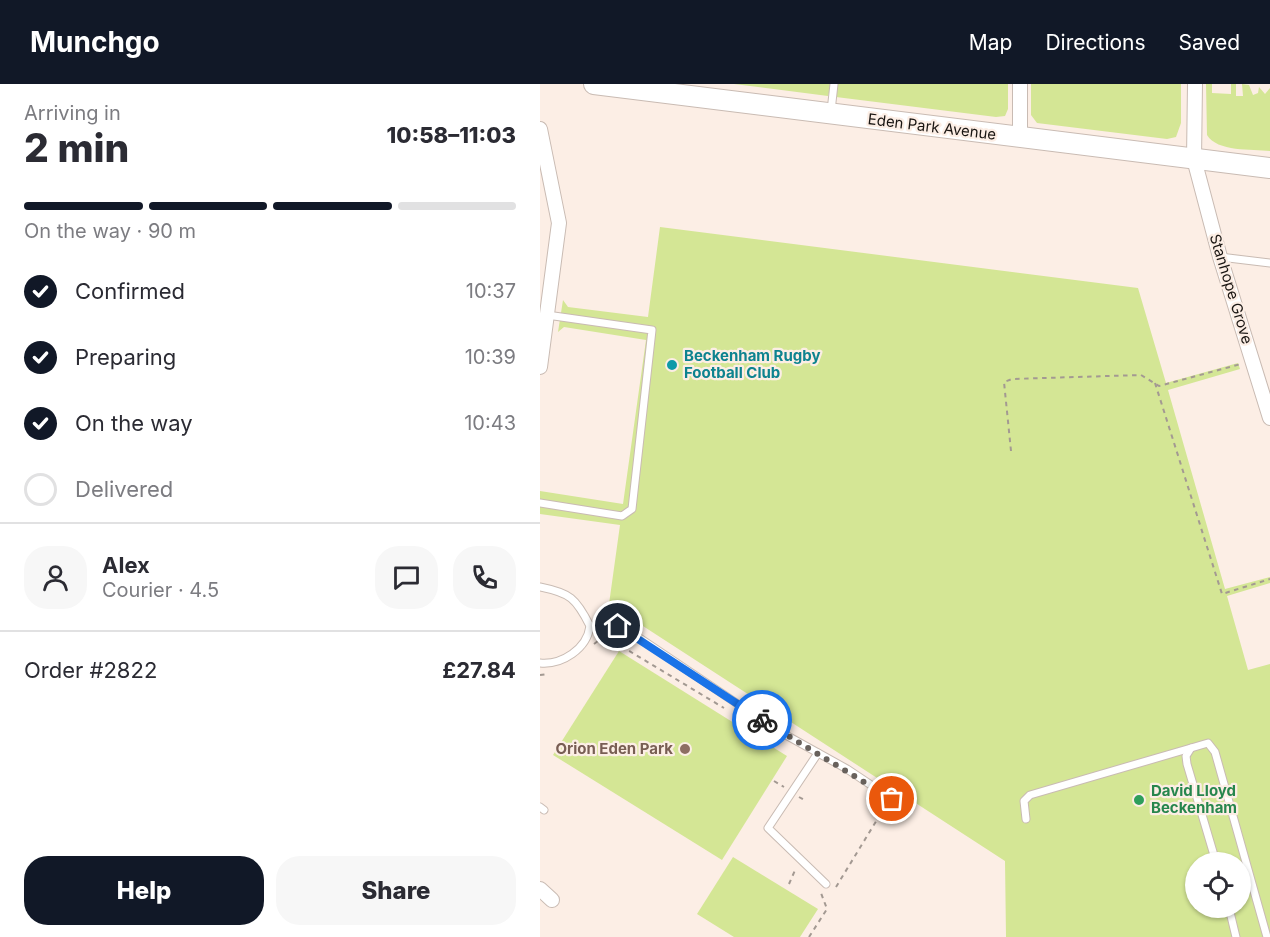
<!DOCTYPE html>
<html lang="en">
<head>
<meta charset="utf-8">
<style>
  :root { --surface:#fff; --page:#f7f7f7; --text:#2b2b33; --muted:#7c7c81; --line:#e1e1e2; --accent:#111827 }
  body { margin:0; font-family:Inter,sans-serif; background:var(--page); color:var(--text); height:100vh; display:flex; flex-direction:column; font-size:22px; white-space:nowrap }
  * { box-sizing:border-box; margin:0 }
  p { font-size:20px; color:var(--muted) }
  .icon { flex:none; width:33px; height:33px; fill:none; stroke:currentColor; stroke-width:2; stroke-linecap:round; stroke-linejoin:round }
  .map { position:relative; flex:1; overflow:hidden }
  .side { display:flex; flex-direction:column; background:var(--surface); width:540px }
  .side>* { flex:none }
  .buttons { position:absolute; left:645px; top:768px; display:grid; gap:12px }
  .buttons a { display:grid; place-items:center; width:66px; height:66px; border-radius:50%; background:var(--surface); box-shadow:0 2px 4px #0004; font-size:30px }
  .pin { position:absolute; display:grid; place-items:center; width:51px; height:51px; color:#fff; margin:-26px; border:3px solid #fff; border-radius:50%; box-shadow:0 2px 6px #0007 }
  .courier { position:absolute; display:grid; place-items:center; width:60px; height:60px; margin:-30px; border:4px solid #1a73e8; border-radius:50%; background:#fff; color:#222; box-shadow:0 2px 8px #0007 }
  .headline em { font-style:normal; font-weight:800 }
  .headline div { display:flex; flex-direction:column-reverse }
  .headline { display:flex; align-items:center; justify-content:space-between; height:102px; padding:0 24px }
  h1 { font-size:39px; font-weight:800; line-height:45px }
  .bar { display:grid; grid-template-columns:repeat(4,1fr); gap:9px 6px; align-content:center; height:72px; padding:0 24px }
  .bar i { height:8px; border-radius:4px; background:var(--line) }
  .bar .current { background:var(--accent) }
  .bar p { grid-column:span 4 }
  .line { display:flex; align-items:center; gap:15px; padding:0 24px; border-top:2px solid var(--line) }
  .line div { flex:1 }
  .round { display:grid; place-items:center; flex:none; width:63px; height:63px; border-radius:24px; background:var(--page) }
  ol { padding:0 24px; list-style:none }
  li { display:flex; align-items:center; gap:18px; height:66px }
  li p { margin-inline-start:auto }
  li .icon { padding:6px; border-radius:50%; background:var(--accent); color:#fff; stroke-width:4 }
  li:last-child { color:var(--muted) }
  li i { width:33px; height:33px; border:3px solid var(--line); border-radius:50% }
  .cta { display:flex; gap:12px; margin-top:auto; padding:12px 24px }
  .cta a { flex:1; height:69px; border-radius:24px; background:var(--accent); color:#fff; font-size:24px; font-weight:800; line-height:69px; text-align:center }
  .cta a+a { background:var(--page); color:var(--text) }
  header { display:flex; align-items:center; gap:36px; box-sizing:border-box; height:84px; padding:0 30px; background:var(--accent); color:#fff }
  header strong { font-size:28px }
  nav { display:flex; gap:33px; margin-inline-start:auto; font-size:21px }
  main { display:flex; flex:1; min-height:0 }
  .map>svg:first-child { display:block }
</style>
</head>
<body>
<header>
<strong>Munchgo</strong>
<nav><a>Map</a><a>Directions</a><a>Saved</a></nav>
</header>
<main>
<section class="side">
<div class="headline"><div><h1>2 min</h1><p>Arriving in</p></div><em>10:58–11:03</em></div>
<div class="bar"><i class="current"></i><i class="current"></i><i class="current"></i><i></i><p>On the way · 90 m</p></div>
<ol>
<li><svg class="icon" aria-label="check" viewBox="0 0 24 24"><path d="M5 12l5 5 9-10"/></svg>Confirmed<p>10:37</p></li>
<li><svg class="icon" aria-label="check" viewBox="0 0 24 24"><path d="M5 12l5 5 9-10"/></svg>Preparing<p>10:39</p></li>
<li><svg class="icon" aria-label="check" viewBox="0 0 24 24"><path d="M5 12l5 5 9-10"/></svg>On the way<p>10:43</p></li>
<li><i></i>Delivered</li>
</ol>
<div class="line" style="height:108px"><a class="round"><svg class="icon" aria-label="person" viewBox="0 0 24 24"><circle cx="12" cy="8" r="4"/><path d="M4 21q1-7 8-7t8 7"/></svg></a><div><b>Alex</b><p>Courier · 4.5</p></div><a class="round"><svg class="icon" aria-label="chat" viewBox="0 0 24 24"><path d="M4 5h16v11H9l-5 4z"/></svg></a><a class="round"><svg class="icon" aria-label="phone" viewBox="0 0 24 24"><path d="M5 4h4l2 5-3 2q2 4 5 5l2-3 5 2v4C11 20 4 13 5 4z"/></svg></a></div>
<div class="line" style="height:78px"><div>Order #2822</div><b>£27.84</b></div>
<div class="cta"><a>Help</a><a>Share</a></div>
</section>
<div class="map">
<svg width="730" height="853" viewBox="0 0 730 853">
  <rect width="100%" height="100%" fill="#fceee5"/>
  <!-- green -->
  <g fill="#d4e695" fill-rule="evenodd">
    <path d="M194 0H292L288 12Z"/>
    <path d="M297 0H468V25L465 32 456 33 296 13Z"/>
    <path d="M491 0H641V39L636 53 627 55 497 39 491 31Z"/>
    <path d="M666 0H672V9L691 10V0H696V12H703L702 0 709 1 713 11 718 9 719 3 725 10 730 4V67C712 65 677 68 667 51Z"/>
    <path d="M120 143 598 204 626 299 698 279 700 285 628 306 685 505 730 493V499L687 512 708 586 730 580V853H466L465 777 69 520 80 441 0 430V407L83 420 106 256 24 243 18 248 23 216 28 223 108 233ZM656 778H700V824H656Z"/>
    <path d="M79 567 247 672 182 776 13 671Z"/>
    <path d="M193 773 278 825 260 853H194L157 830Z"/>
  </g>
  <g fill="none" stroke-linecap="round" stroke-linejoin="round">
    <!-- lane casing -->
    <g stroke="#c9bbb3" stroke-width="9">
      <g id="lane">
        <path d="M291 27 294 0"/>
        <path d="M680 173 730 179"/>
        <path d="M0 419 82 432 92 425 112 246 7 231"/>
        <path d="M0 503C30 509 36 514 50 542 47 565 22 581 0 579"/>
        <path d="M50 542H78L86 545 235 645 307 685 352 715"/>
        <path d="M278 669 228 744 286 800"/>
        <path d="M0 723 4 726"/>
        <path d="M486 735 484 717 490 711 651 664"/>
        <path d="M676 778 647 680 646 672 651 664 668 659 675 668 727 853"/>
        <path d="M689 824 696 853"/>
      </g>
    </g>
    <!-- street casing -->
    <g stroke="#c9bbb3" stroke-width="16">
      <g id="street">
        <path d="M480 0V54"/>
        <path d="M655 0 654 75 680 173 730 334"/>
        <path d="M0 45 19 139 0 283"/>
        <path d="M0 805 12 816"/>
      </g>
    </g>
    <!-- secondary casing -->
    <g stroke="#c9bbb3" stroke-width="22">
      <path id="secondary" d="M54 0 730 84"/>
    </g>
    <!-- path -->
    <g stroke="#a39992" stroke-width="2" stroke-dasharray="4.5 4.5" stroke-linecap="butt">
      <path d="M615 299 682 510 730 495"/>
      <path d="M471 367 464 298 472 295 601 291 619 302 701 280"/>
      <path d="M66 553 184 624"/>
      <path d="M54 560 66 551"/>
      <path d="M0 591 8 590"/>
      <path d="M234 697 244 703"/>
      <path d="M259 713 266 717"/>
      <path d="M249 800 256 784"/>
      <path d="M296 803 346 721"/>
      <path d="M269 853 287 825 281 809"/>
    </g>
    <!-- lane -->
    <use href="#lane" stroke="#fff" stroke-width="7"/>
    <!-- street -->
    <use href="#street" stroke="#fff" stroke-width="14"/>
    <!-- secondary -->
    <use href="#secondary" stroke="#fff" stroke-width="20"/>
  </g>
  <g fill="none" stroke-linecap="round" stroke-linejoin="round">
    <!-- done -->
    <path stroke="#68615c" stroke-width="6" stroke-dasharray="0 10.8" d="M222 636 352 715"/>
    <!-- route -->
    <path stroke="#1a73e8" stroke-width="8" d="M78 542 222 636"/>
  </g>
  <!-- markers -->
  <circle fill="#0f9aa8" stroke="#fceee5" stroke-width="2" cx="132" cy="281" r="6"/>
  <circle fill="#8d6e63" stroke="#fceee5" stroke-width="2" cx="145" cy="665" r="6"/>
  <circle fill="#2e9e5b" stroke="#fceee5" stroke-width="2" cx="599" cy="716" r="6"/>
  <g text-anchor="middle" stroke-width="4.5" stroke-linejoin="round" paint-order="stroke">
    <!-- street labels -->
    <g font-size="15" fill="#191512" stroke="#fceee5">
      <text transform="translate(392 43) rotate(7)" y="5">Eden Park Avenue</text>
      <text transform="translate(691 205) rotate(73)" y="5">Stanhope Grove</text>
    </g>
    <!-- culture labels -->
    <g font-size="15" font-weight="bold" fill="#0d838f" stroke="#fceee5" text-anchor="start">
      <text x="144" y="277">Beckenham Rugby<tspan x="144" dy="17">Football Club</tspan></text>
    </g>
    <!-- education labels -->
    <g font-size="15" font-weight="bold" fill="#785e54" stroke="#fceee5" text-anchor="end">
      <text x="133" y="670">Orion Eden Park</text>
    </g>
    <!-- leisure labels -->
    <g font-size="15" font-weight="bold" fill="#27864d" stroke="#fceee5" text-anchor="start">
      <text x="611" y="712">David Lloyd<tspan x="611" dy="17">Beckenham</tspan></text>
    </g>
  </g>
</svg>
<div class="buttons">
<a><svg class="icon" aria-label="locate" viewBox="0 0 24 24"><circle cx="12" cy="12" r="6"/><path d="M12 2v4M12 18v4M2 12h4M18 12h4"/></svg></a>
</div>
<div class="pin" style="left:352px;top:715px;background:#ea580c"><svg class="icon" aria-label="bag" viewBox="0 0 24 24"><path d="M5 8h14l-1 12H6zM9 8a3 3 0 0 1 6 0"/></svg></div>
<div class="pin" style="left:78px;top:542px;background:#1f2937"><svg class="icon" aria-label="home" viewBox="0 0 24 24"><path d="M3 11l9-7 9 7M6 9v11h12V9"/></svg></div>
<div class="courier" style="left:222px;top:636px"><svg class="icon" aria-label="bike" viewBox="0 0 24 24"><circle cx="6" cy="16" r="4"/><circle cx="18" cy="16" r="4"/><path d="M6 16l4-8h5l3 8M10 8l3 8H6M13 5h3"/></svg></div>
</div>
</main>
</body>
</html>
